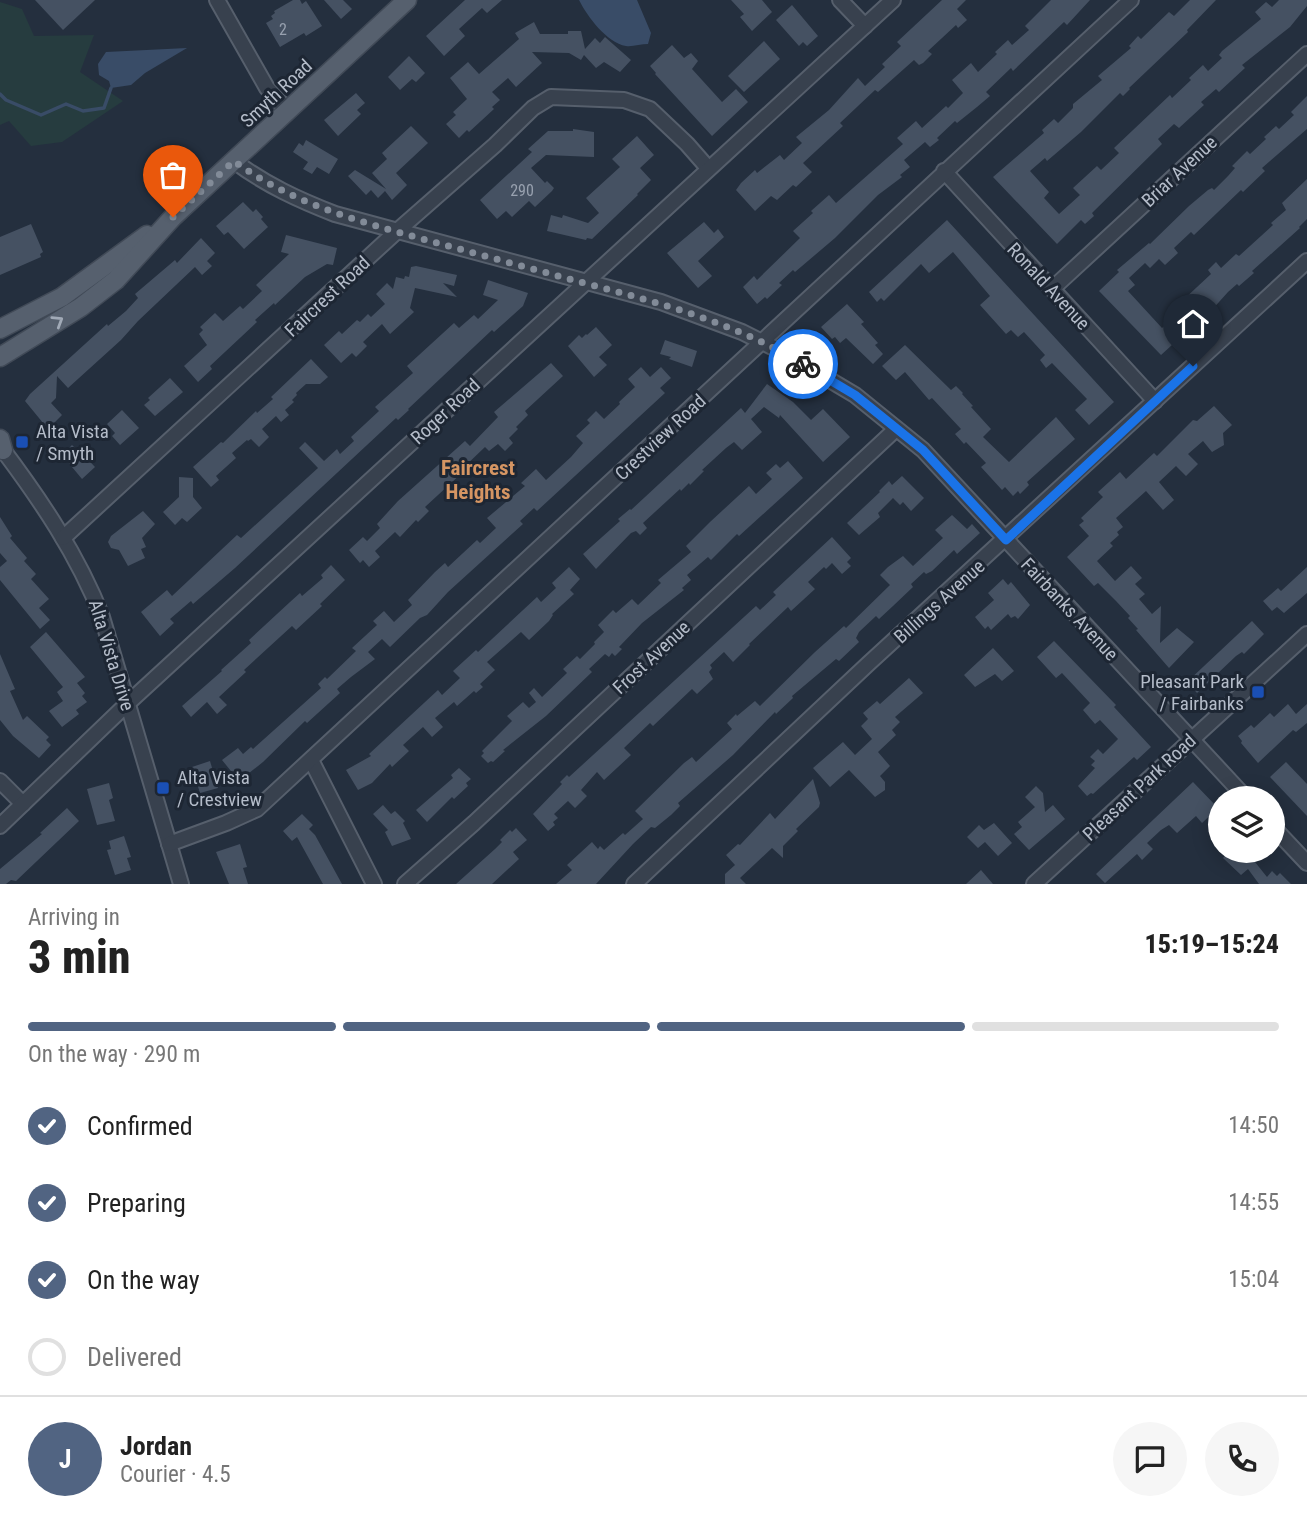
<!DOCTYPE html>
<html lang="en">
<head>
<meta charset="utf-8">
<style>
  :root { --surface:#fff; --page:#f6f6f6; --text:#222; --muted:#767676; --line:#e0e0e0; --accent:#516482 }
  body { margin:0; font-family:"Roboto Condensed",sans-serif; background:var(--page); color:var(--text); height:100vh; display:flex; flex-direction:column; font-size:26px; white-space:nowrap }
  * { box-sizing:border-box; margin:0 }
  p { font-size:23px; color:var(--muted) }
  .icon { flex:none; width:38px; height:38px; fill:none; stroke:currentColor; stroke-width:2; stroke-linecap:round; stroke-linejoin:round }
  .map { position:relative; height:884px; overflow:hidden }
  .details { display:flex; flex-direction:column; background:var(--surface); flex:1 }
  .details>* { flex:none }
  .fabs { position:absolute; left:1208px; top:786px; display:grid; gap:14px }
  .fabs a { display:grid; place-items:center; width:77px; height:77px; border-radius:50%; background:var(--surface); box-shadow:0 4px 18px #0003; font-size:35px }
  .pin { position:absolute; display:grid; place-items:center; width:60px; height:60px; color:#fff; margin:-72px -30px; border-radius:50% 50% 50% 0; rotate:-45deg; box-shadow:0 0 7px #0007 }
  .pin .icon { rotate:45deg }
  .courier { position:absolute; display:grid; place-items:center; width:70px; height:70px; margin:-35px; border:5px solid #1a73e8; border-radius:50%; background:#fff; color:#222; box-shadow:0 2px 9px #0007 }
  .overview em { font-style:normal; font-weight:800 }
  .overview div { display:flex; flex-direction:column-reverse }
  .overview { display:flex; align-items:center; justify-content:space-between; height:119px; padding:0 28px }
  h1 { font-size:46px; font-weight:800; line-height:52px }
  .bar { display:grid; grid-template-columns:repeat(4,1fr); gap:10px 7px; align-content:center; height:84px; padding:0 28px }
  .bar i { height:9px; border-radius:5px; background:var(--line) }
  .bar .on { background:var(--accent) }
  .bar p { grid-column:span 4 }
  .line { display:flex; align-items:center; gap:18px; padding:0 28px; border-top:2px solid var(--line) }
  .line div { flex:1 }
  .round { display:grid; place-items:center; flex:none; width:74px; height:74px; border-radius:37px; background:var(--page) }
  ol { padding:0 28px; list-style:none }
  li { display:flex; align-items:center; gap:21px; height:77px }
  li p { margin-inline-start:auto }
  li .icon { padding:7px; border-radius:50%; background:var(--accent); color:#fff; stroke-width:4 }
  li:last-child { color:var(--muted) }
  li i { width:38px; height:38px; border:4px solid var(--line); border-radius:50% }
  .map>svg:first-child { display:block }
</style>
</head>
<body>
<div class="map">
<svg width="1307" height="884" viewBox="0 0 1307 884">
  <rect width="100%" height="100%" fill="#242f3e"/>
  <!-- green -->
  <path fill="#263c3f" d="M0 2 22 9 34 36 94 35 80 72 123 101 62 142 31 146 9 121 0 125Z"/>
  <!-- water -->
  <g fill="#394c67">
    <path d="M579 0H637L651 33 648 44C641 44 632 47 626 46 607 43 587 16 579 0Z"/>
    <path d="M187 48 145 73 131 85 111 88 109 81 99 75 98 64 106 52Z"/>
  </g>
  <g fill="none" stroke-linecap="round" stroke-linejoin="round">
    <!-- stream -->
    <path stroke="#394c67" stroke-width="3.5" d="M0 94 6 100 41 115 66 104 83 111 104 108 111 88"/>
  </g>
  <!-- building -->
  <g fill="#455162">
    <path d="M35 0H95L63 30Z"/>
    <path d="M293 0H300L302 4 306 1 322 26 306 36 304 33 280 47 266 23 273 19 271 16 275 13 274 11Z"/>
    <path d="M324 0H343L352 9 341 19Z"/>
    <path d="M465 0H502L487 13 482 8 459 29 465 36 444 56 426 36Z"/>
    <path d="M731 0H762L772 12 752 31 740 17 744 14Z"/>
    <path d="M942 0H966L957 9 967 20 958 28 956 25 928 51 932 54 923 63 919 65 914 60 878 92 875 90 840 123 843 126 803 163 812 172 796 187 793 185 777 200 771 196 755 211 736 190 741 183 755 170 757 173 780 155 784 160 802 143 796 137 829 110 858 78 865 86 885 67 882 64 901 46 897 42Z"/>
    <path d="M1051 0H1090L1067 25 1064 22 1013 71 1011 68 986 92 990 96 977 107 957 123 955 121 937 138 939 140 930 147 925 142 904 160 910 167 900 175 902 177 878 195 835 238 795 272 793 270 779 283 782 285 767 299 765 297 757 304 743 287 754 276 757 280 800 238 793 231 813 213 811 211 829 195 836 203 903 144 897 138 916 121 922 128 946 106 948 108 963 93 952 80 971 63 978 72 997 54 995 52 1008 40 1012 45 1029 30 1025 26Z"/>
    <path d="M1190 0H1216L1187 30 1188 32 1129 88 1130 89 1123 96 1120 93 1081 132 1047 161 1045 158 1030 171 1049 192 1044 198 1059 214 1080 195 1073 188 1097 166 1101 170 1119 153 1114 148 1170 95 1172 98 1191 80 1189 78 1203 65 1208 71 1222 58 1219 55 1222 51 1261 19 1255 12 1266 2 1272 7 1279 0H1307V6L1290 27 1242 65 1245 68 1219 92 1216 89 1201 102 1204 105 1179 128 1174 124 1158 139 1162 144 1092 213 1094 216 1085 224 1081 220 1057 244 993 177 1044 133 1042 130 1054 119 1058 123 1073 108V104L1102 80 1098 76 1131 48 1129 46 1138 36 1141 39 1169 12 1174 16Z"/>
    <path d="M792 5 818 36 807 46 803 42 799 46 776 20Z"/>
    <path d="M534 22 540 34H568V31H581L585 49 595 38 600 43 605 37 631 60 620 72 604 62 596 68 584 55 581 60 569 53 532 52 542 63 516 87 508 78 492 92 500 100 492 107 494 109 469 132 467 130 459 138 446 124 456 115 453 112 467 99 450 78 468 62 479 74 519 39 515 33Z"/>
    <path d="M764 41 780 59 744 92 728 76Z"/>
    <path d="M672 45 684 58 691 53 698 61 692 69 722 102 736 89 748 102 712 136 655 74 656 73 650 66Z"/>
    <path d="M409 56 425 73 416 82 412 79 400 90 388 77Z"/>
    <path d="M356 93 365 103 357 110 361 114 338 136 324 120Z"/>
    <path d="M1307 96V129L1262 168 1265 171 1243 192 1241 190 1194 235 1191 232 1174 248 1178 253 1165 265 1159 259 1150 268 1145 263 1129 278 1135 285 1128 291 1162 328 1171 320 1188 338 1176 349 1172 345 1161 355 1099 291 1119 272 1117 270 1149 243 1150 244 1189 206 1208 190 1212 188 1214 190 1228 176 1235 168 1232 166 1247 151 1250 154 1266 139 1264 137 1276 126 1279 129 1294 115 1291 112Z"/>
    <path d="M411 126 428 143 396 173 407 185 392 200 385 191 378 198 371 190 366 195 348 176 355 170 386 189 372 173 387 159 382 153Z"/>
    <path d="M573 129 594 132V157L546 155 531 168 545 183 547 181 554 188 552 191 535 207 529 201 512 217 506 211 497 219 480 200 532 152 528 149 548 131H573Z"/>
    <path d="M637 136 654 155 640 168 651 180 637 194 638 195 592 239 587 238 586 240 547 231 551 215 562 218 563 215 588 223 599 213 586 198 620 167 612 159Z"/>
    <path d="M306 140 338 159 329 174 317 167 312 174 303 169 308 162 293 152 299 143 303 146Z"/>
    <path d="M1307 179V219L1299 227 1300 228 1252 271 1254 273 1239 286 1237 284 1228 292 1201 322 1182 301 1211 274 1208 270 1216 262 1221 268 1236 254 1239 256 1273 225 1271 223 1286 210 1282 203Z"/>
    <path d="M243 202 253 212 256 209 263 217 261 219 268 227 244 249 228 232 224 235 216 226Z"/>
    <path d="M947 220 1114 402 1089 425 1075 410 1087 399 1052 363 1046 368 1040 360 1045 355 1024 332 1018 337 1011 330 1006 334 980 305 990 296 953 252 929 273 921 264 884 301 881 298 877 302 869 292Z"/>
    <path d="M704 222 714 233 718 229 724 237 698 261 712 276 698 288 667 253Z"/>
    <path d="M31 224 43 252 40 254 41 257 0 275V237Z"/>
    <path d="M286 235 337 248 333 265 327 264 305 277 275 305 274 303 255 320 257 322 210 366 212 369 198 382 184 366 207 345 199 334 203 330 200 327 215 313 223 321 240 306 243 309 262 291 256 285 289 254 281 252Z"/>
    <path d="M201 238 215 253 207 261 212 266 202 275 195 267 138 321 121 340 68 388 57 376 56 398 51 403 62 415 48 429 25 401 30 394 107 324 108 326 126 311 138 298 135 294 175 260 177 263Z"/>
    <path d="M416 266 457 275 454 286 443 283 457 297 415 288 410 308 414 312 390 334 382 324 363 342 367 346 356 357 352 353 341 363 324 345 339 331 342 334 357 320 360 322 368 314 371 317 385 304 376 294 387 283 393 289 396 277 404 279 405 276 409 277 411 267Z"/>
    <path d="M488 280 528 293 523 306 494 332 492 330 408 409 409 410 398 420 396 418 235 568 193 604 191 601 170 619 174 623 160 636 141 612 167 590 172 596 237 535 241 538 318 468 299 448 305 442 324 461 337 449 340 454 354 441 351 437 379 411 375 407 413 373 407 366 454 323 459 328 474 315 478 319 498 300 483 295Z"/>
    <path d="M847 304 864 322 861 324 878 343 875 345 883 354 873 364 846 338 840 343 835 337 832 339 821 327Z"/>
    <path d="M596 327 612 345 599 357 607 365 594 377 568 346 579 335 582 338 586 334 587 335Z"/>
    <path d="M665 340 697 351 692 367 669 359 671 357 660 354Z"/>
    <path d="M905 345 951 390 956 386 963 393 962 394 973 406 971 407 991 429 983 437 1009 462 1056 417 1075 439 1027 482 1029 485 1020 494 1018 491 1013 496 1005 487 1002 490 981 467 986 463 966 442 964 444 955 434 961 429 932 398 929 400 905 372 896 380 882 366Z"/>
    <path d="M311 359 328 377 320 384H306L296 393 297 395 292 400 294 402 285 410 289 415 281 422 276 416 262 429 269 437 259 447 251 439 248 441 247 440 232 453 236 458 216 476 219 480 211 487 193 467 221 442 223 443 256 411 257 413 273 399 271 397Z"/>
    <path d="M551 363 563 376 525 411 528 415 516 427 518 429 509 438 513 443 505 451 498 444 489 451 485 447 461 470 463 472 425 507 429 511 418 522 416 520 400 537 395 532 375 551 380 557 369 567 363 560 360 563 349 550 363 537 367 541 380 528 377 524 398 501 465 441 470 446 498 417 494 412Z"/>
    <path d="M641 367 650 377 661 367 671 378 660 388 665 393 537 511 534 508 520 521 523 524 448 592 427 615 420 618 390 647 382 639 368 652 375 659 351 677 337 689 340 693 307 723 305 721 263 762 239 781 222 760 238 748 243 754 251 747 253 749 321 688 318 684 325 677 327 679 356 651 352 648 377 625 373 621 384 611 394 622 412 605 408 600 435 572 445 563 448 567 477 540 480 543 496 528 487 518 525 486 521 483 536 469 546 480 571 457 583 443 576 436 590 423 587 420 596 411 604 419 620 404 619 402 635 387 628 379Z"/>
    <path d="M170 378 183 392 155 416 144 405 150 400 148 398Z"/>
    <path d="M767 384 793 402 811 420 823 409 850 437 823 462 780 415 779 418 764 407 751 419 762 432 742 450 734 442 726 448 702 470 704 471 690 485 689 483 681 491 680 489 643 523 647 528 640 535 636 531 631 533 596 569 583 554 620 521 618 519 630 509 631 510 741 408 745 413Z"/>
    <path d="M1214 406 1232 425 1223 433 1224 445 1212 452 1203 441 1188 454 1198 464 1186 476 1176 466 1159 482 1174 500 1163 510 1146 491 1116 518 1123 527 1117 532 1119 535 1110 543 1113 546 1097 561 1115 581 1131 566 1142 578 1135 584 1145 594 1139 599 1152 614 1161 606 1160 643 1177 628 1194 642 1169 668 1136 630 1138 629 1128 618 1130 616 1116 601 1098 583 1094 586 1067 557 1089 536 1079 525 1084 521 1081 518 1103 497 1098 492 1120 472 1126 479 1154 453 1157 456 1193 420 1197 421Z"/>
    <path d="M122 410 139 428 120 445 112 436 115 433 107 424Z"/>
    <path d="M72 445 76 449 77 448 95 467 82 479 62 455Z"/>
    <path d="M788 461 803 478 739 536 737 534 711 560 708 557 687 575 691 580 682 588 684 590 642 623 619 647 622 649 615 656 612 653 609 657 605 654 589 669 592 672 546 716 503 750 505 751 493 762 491 761 488 763 481 756 484 753 482 751 512 721 507 716 523 702 529 708 536 702 529 693 534 688 542 697 567 673 563 669 577 656 580 659 595 644 594 642 604 632 598 625 613 610 616 613 632 599 638 605 661 583 658 580 691 552 686 546 710 522 749 486 756 494 772 479 766 473 776 464 780 468Z"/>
    <path d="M902 476 924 498 911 511 903 502 900 505 893 498 878 513 880 517 859 535 847 523 880 492 879 491 889 481 892 485Z"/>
    <path d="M179 477 193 478V497L202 508 187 522 182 518 175 525 163 512 179 497Z"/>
    <path d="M143 511 155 524 142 538 146 547 141 549 145 558 128 566 119 550 111 548 108 542 111 536Z"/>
    <path d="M952 515 967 529 972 524 980 533 957 554 954 550 932 571 926 574 924 572 911 584 913 587 893 606 879 619 876 616 859 632 856 638 859 642 839 661 836 659 792 696 793 698 776 714 775 712 733 755 678 803 680 806 671 815 655 828 651 827 633 844 596 884H556L572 870 567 865 592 842 598 849 600 846 604 850 623 833 625 835 643 819 635 811 684 763 692 757 696 762 732 729 727 723 736 714 737 716 755 701 760 706 815 652 844 626 846 628 890 585 880 575 888 567 903 556 913 566 943 538 935 530Z"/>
    <path d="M0 517 12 536 10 538 27 558 24 561 36 574 31 579 49 599 39 608 50 620 40 629 0 580V567L7 561 0 553Z"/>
    <path d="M832 537 851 558 847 562 851 566 842 574 832 563 826 569 824 567 808 582 815 589 791 611 788 607 749 644 750 645 733 662 724 652 710 665 712 668 709 672 713 679 697 694 692 689 653 726 650 723 624 748 631 755 604 780 597 772 581 790 587 796 575 808 568 801 554 814 558 818 553 822 555 825 548 831 533 814 562 784 560 782 567 775 569 777 756 606 760 610 776 595 773 592Z"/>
    <path d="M331 565 345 580 320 604 322 606 296 630 292 626 244 670 246 672 219 697 227 705 217 714 207 702 191 717 182 706 222 671 221 670 251 643 249 640 290 602 300 593 302 596 323 578 321 575Z"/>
    <path d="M569 567 580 579 570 590 574 594 552 614 553 615 549 621 529 640 521 632 487 662 495 670 480 684 483 687 476 693 474 691 457 706 454 702 435 718 443 727 432 737 423 727 403 745 409 751 392 767 390 764 372 783 358 790 346 770 371 756 369 754 438 690 442 695 460 678 453 671 476 650 478 652 537 597 541 602 556 588 552 583Z"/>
    <path d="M1307 567V593L1284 613 1277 607 1272 611 1263 601 1278 588 1281 591Z"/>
    <path d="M1003 579 1008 585 1011 582 1030 605 1018 619 1015 616 1011 618 1008 614 991 630 988 626 985 629 975 617 994 600 988 593Z"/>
    <path d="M1252 621 1264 634 1244 654 1242 652 1236 656 1197 693 1187 682Z"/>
    <path d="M46 632 85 677 77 683 85 693 82 696 87 702 76 710 79 714 62 727 49 711 63 701 57 692 63 687 30 647Z"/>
    <path d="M1054 641 1116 705 1114 707 1151 747 1137 760 1134 757 1093 794 1091 793 1087 796 1078 786 1095 768 1091 765 1095 761 1090 757 1098 749 1103 754 1118 739 1100 720 1095 724 1083 710 1090 703 1062 673 1056 678 1037 657Z"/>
    <path d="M993 648 1014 671 1002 681 995 674 975 687 964 675Z"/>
    <path d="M0 654 15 689 10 691 23 720 27 716 49 737 46 740 51 745 39 758 13 736 0 720Z"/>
    <path d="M909 678 923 693 895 717 900 722 892 730 896 735 878 752 890 766 880 776 885 782V790L875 797 849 770 830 787 813 768 843 742 855 755 872 739 861 726 868 719 863 713 877 701 880 704Z"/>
    <path d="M1288 704 1296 714 1307 704V723L1296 732 1293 730 1258 763 1241 743 1242 741 1238 736 1251 725 1254 728 1270 713 1274 717Z"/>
    <path d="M210 761 218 788 200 793 192 767Z"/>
    <path d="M1286 762 1307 784V816L1270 777Z"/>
    <path d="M459 768 471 779 466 783 468 786 454 799 452 797 427 822 416 810 453 778 451 775Z"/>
    <path d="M813 779 820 803 819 807 796 829 798 831 783 846V858L772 848 740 878 746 884H725V874L735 865 726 855 738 844 740 845 770 813 775 819Z"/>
    <path d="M1193 782 1218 808 1202 823 1196 816 1177 833 1169 825 1161 830 1147 843 1153 849 1142 860 1137 854 1105 883 1096 874Z"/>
    <path d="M109 783 113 798 109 800 115 821 97 825 87 789Z"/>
    <path d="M1036 786 1043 793 1045 812 1053 805 1065 819 1029 850 1014 834 1022 827 1018 822 1035 807 1025 797Z"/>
    <path d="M383 805 391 814 395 811 405 821 403 823 411 839 392 846 385 832 388 830 373 814Z"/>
    <path d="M67 808 79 821 16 881 11 880 6 884H0V869L42 834 40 833Z"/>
    <path d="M302 814 313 825 309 829 315 835 342 884H323L297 837 292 841 283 831Z"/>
    <path d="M994 823 1012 843 998 856 985 842 978 848 967 837 979 825 984 830Z"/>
    <path d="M516 828 527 840 513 852 519 859 492 884H456L495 849 502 842 500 840 510 830 512 832Z"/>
    <path d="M124 836 131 857 127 858 131 870 115 875 107 850 111 849 109 841Z"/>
    <path d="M240 844 247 867 243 868 248 884H229L216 852Z"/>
    <path d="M1230 850H1248L1257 860 1255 862 1267 877 1272 871 1277 876 1280 873 1291 884H1259L1248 869 1241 875 1223 858Z"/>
    <path d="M981 870 993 884H966Z"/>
  </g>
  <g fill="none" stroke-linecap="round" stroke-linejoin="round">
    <!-- minor casing -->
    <g stroke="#565f6c" stroke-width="18">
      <g id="minor">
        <path d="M217 0 267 88 288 111"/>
        <path d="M840 0 865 26"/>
        <path d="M234 161C266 185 299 200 335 214L661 302 742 332 786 354 855 395 923 450 1246 798"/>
        <path d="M944 171 1155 401"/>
        <path d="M1052 289 1307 54"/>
        <path d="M0 446C40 499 78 555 102 617L181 884"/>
        <path d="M63 538 396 232 495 145 533 108 551 97 624 100 650 109 687 144 708 168"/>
        <path d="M311 760 374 884"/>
        <path d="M0 781 23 804"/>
        <path d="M0 826 127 704 893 0"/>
        <path d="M1272 826 1307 863"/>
        <path d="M169 844 226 823 257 809 1131 0"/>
        <path d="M405 884 474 823 896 429"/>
        <path d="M634 884 868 664 1307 261"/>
        <path d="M1034 884 1307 634"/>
      </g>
    </g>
    <!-- major casing -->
    <g stroke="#414a57" stroke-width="21">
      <g id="major">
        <path d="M0 329 62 297 147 235"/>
        <path d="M0 357 81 307 116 280 173 217 407 0"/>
        <path d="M0 439 3 450"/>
      </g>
    </g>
    <!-- minor -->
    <use href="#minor" stroke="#38414e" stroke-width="14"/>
    <!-- major -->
    <use href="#major" stroke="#56606e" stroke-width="18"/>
  </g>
  <!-- one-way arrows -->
  <defs><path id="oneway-chevron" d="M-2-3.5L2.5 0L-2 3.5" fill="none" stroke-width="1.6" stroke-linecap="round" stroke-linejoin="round" transform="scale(1.75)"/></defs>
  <use stroke="#a1aab7" href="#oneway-chevron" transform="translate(58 321) rotate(-32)"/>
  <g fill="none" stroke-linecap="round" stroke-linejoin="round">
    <!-- done -->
    <path stroke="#828b98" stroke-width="7" stroke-dasharray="0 12.6" d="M173 217 234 161C292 204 361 222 430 241 481 255 533 269 584 283 661 303 734 323 803 364"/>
    <!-- route -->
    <path stroke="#1a73e8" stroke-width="9" d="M803 364 855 395 923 450 1006 540 1193 366"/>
  </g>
  <!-- markers -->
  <g fill="#1a4fb4" stroke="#1d2633" stroke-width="2.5">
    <rect x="15" y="435" width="14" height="14" rx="3.5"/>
    <rect x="1251" y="685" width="14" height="14" rx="3.5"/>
    <rect x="156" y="781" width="14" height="14" rx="3.5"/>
  </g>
  <g text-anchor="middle" stroke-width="6" stroke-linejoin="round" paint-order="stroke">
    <!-- number labels -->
    <g font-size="16" fill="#98a1af">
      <text x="283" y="35">2</text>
      <text x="522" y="196">290</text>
    </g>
    <!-- street labels -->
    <g font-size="19" fill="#b4bcc9" stroke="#1d2633">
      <text transform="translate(276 93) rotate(-43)" y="7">Smyth Road</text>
      <text transform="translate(1179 171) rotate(-43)" y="7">Briar Avenue</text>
      <text transform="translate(1049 286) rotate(47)" y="7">Ronald Avenue</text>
      <text transform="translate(327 296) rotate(-43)" y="7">Faircrest Road</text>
      <text transform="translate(445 411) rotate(-43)" y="7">Roger Road</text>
      <text transform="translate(660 437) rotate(-43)" y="7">Crestview Road</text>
      <text transform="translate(939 601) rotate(-42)" y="7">Billings Avenue</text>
      <text transform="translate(1070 609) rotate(47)" y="7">Fairbanks Avenue</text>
      <text transform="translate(112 655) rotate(73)" y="7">Alta Vista Drive</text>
      <text transform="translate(651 657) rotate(-43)" y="7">Frost Avenue</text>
      <text transform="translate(1139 787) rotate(-43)" y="7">Pleasant Park Road</text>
    </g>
    <!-- poi labels -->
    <g font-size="19" fill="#b4bcc9" stroke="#1d2633" text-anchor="start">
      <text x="36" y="438">Alta Vista<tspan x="36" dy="22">/ Smyth</tspan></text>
      <text x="1244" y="688" text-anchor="end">Pleasant Park<tspan x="1244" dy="22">/ Fairbanks</tspan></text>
      <text x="177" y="784">Alta Vista<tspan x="177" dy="22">/ Crestview</tspan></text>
    </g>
    <!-- neighbourhood labels -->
    <g font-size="21" font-weight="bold" fill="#d59563" stroke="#1d2633">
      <text x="478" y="475">Faircrest<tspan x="478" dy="24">Heights</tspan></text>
    </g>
  </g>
</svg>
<div class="fabs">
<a><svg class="icon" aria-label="layers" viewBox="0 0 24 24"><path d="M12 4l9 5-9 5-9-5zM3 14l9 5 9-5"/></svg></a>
</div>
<div class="pin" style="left:173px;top:217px;background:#ea580c"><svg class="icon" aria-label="bag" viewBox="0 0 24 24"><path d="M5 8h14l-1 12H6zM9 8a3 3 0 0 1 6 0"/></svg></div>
<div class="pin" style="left:1193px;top:366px;background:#1f2937"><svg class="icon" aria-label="home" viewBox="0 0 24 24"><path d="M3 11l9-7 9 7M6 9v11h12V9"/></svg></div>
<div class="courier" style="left:803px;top:364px"><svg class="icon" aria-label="bike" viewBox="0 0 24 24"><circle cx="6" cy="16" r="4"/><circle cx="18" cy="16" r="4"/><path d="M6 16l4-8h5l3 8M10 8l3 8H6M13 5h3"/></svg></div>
</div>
<section class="details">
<div class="overview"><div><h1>3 min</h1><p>Arriving in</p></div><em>15:19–15:24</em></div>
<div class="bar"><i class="on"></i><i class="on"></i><i class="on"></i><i></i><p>On the way · 290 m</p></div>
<ol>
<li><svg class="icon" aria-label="check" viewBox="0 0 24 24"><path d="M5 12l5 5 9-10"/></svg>Confirmed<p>14:50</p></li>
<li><svg class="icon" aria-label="check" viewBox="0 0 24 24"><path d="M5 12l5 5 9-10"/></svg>Preparing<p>14:55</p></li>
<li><svg class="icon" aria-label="check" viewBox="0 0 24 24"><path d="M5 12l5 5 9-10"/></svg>On the way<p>15:04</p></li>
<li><i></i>Delivered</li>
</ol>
<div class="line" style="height:126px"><b class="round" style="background:var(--accent);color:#fff">J</b><div><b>Jordan</b><p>Courier · 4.5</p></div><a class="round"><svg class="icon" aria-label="chat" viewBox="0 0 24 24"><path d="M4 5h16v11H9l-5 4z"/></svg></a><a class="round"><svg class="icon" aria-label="phone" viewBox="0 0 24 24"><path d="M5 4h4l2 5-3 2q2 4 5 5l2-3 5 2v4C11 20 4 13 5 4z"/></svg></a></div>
</section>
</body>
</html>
